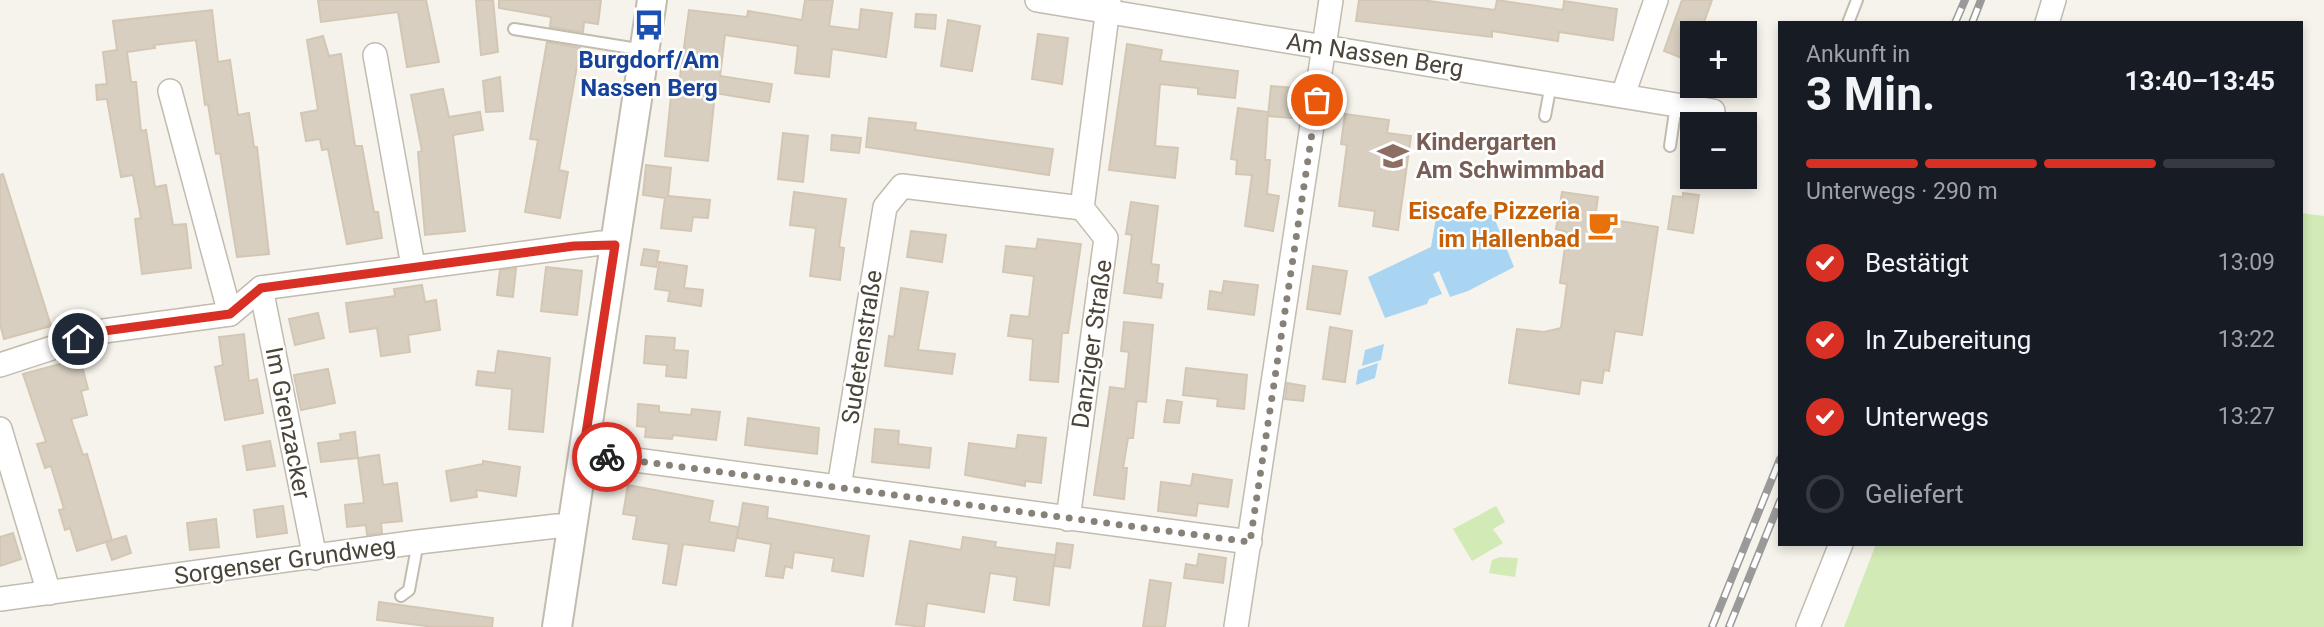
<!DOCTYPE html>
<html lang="de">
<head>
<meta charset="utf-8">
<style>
  :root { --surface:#171b24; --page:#242831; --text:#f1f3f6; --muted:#9ea1a6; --line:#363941; --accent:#d93025 }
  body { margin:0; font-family:Roboto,sans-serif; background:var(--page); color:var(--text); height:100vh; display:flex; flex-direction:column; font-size:26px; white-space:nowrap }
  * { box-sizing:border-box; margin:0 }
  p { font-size:23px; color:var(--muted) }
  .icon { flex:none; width:38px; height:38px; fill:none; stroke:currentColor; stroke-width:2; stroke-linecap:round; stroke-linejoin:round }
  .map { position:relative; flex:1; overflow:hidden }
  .panel { position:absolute; left:1778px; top:21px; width:525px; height:525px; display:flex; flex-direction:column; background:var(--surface); border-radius:0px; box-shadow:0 4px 10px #0003 }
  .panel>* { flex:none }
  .controls { position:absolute; left:1680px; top:21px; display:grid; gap:14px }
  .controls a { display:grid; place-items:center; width:77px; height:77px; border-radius:0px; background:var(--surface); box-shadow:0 4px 10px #0003; font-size:35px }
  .pin { position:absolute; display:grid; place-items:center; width:60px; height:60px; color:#fff; margin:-30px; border:4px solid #fff; border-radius:50%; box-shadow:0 2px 7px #0007 }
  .courier { position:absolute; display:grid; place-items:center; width:70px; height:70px; margin:-35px; border:5px solid #d93025; border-radius:50%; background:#fff; color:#222; box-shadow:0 2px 9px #0007 }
  .headline em { font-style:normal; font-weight:700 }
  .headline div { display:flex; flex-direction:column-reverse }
  .headline { display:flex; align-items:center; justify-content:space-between; height:119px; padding:0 28px }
  h1 { font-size:46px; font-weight:700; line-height:52px }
  .bar { display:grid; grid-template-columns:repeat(4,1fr); gap:10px 7px; align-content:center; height:84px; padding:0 28px }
  .bar i { height:9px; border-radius:5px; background:var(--line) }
  .bar .on { background:var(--accent) }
  .bar p { grid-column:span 4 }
  ol { padding:0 28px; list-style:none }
  li { display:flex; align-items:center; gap:21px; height:77px }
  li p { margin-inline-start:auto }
  li .icon { padding:7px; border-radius:50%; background:var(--accent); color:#fff; stroke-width:4 }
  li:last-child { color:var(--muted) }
  li i { width:38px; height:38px; border:4px solid var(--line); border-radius:50% }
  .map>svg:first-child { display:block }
</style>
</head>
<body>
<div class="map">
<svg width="2324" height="627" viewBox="0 0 2324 627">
  <rect width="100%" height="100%" fill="#f6f3ec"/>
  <!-- green -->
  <g fill="#d2eab5">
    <path d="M2301 213 2324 216V627H1844L1876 544H2301Z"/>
    <path d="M1496 506 1505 522 1493 529 1503 543 1472 561 1453 529Z"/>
    <path d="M1500 557 1518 558 1515 577 1489 573 1492 560Z"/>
  </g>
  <!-- water -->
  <g fill="#a9d4f2">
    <path d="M1438 206 1493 215 1514 267 1468 291 1450 297 1439 271 1433 274 1442 294 1429 299 1427 304 1385 318 1368 277 1431 247Z"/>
    <path d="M1384 344 1381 360 1362 366 1365 350Z"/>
    <path d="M1378 363 1375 378 1356 385 1358 370Z"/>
  </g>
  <!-- building -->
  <g fill="#d8cfc1" stroke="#d3c7b4" stroke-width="2">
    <path d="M318 0H426L439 62 407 67 398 12 321 22Z"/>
    <path d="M476 0H493L498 52 481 55Z"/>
    <path d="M499 0H601L598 24 584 22 583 32 550 27 551 17 499 8Z"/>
    <path d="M805 0H833L829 26 859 30 861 9 892 13 886 57 832 49 829 77 795 73 798 46 725 35 720 76 772 84 769 102 715 93 708 161 665 156 671 96 676 97 680 77 689 10 747 17 748 11 802 20Z"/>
    <path d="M1359 0H1422L1495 10 1497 0 1563 10 1564 1 1617 9 1613 40 1559 32 1558 41 1492 31V37L1356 21Z"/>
    <path d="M1682 0H1712L1700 33H1692V62L1664 51Z"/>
    <path d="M212 10 218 62 230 60 238 115 249 113 254 147H257L269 254 237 257 220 153 216 154 208 104 205 105 196 40 154 45 155 48 127 52 131 82H136L141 131 146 130 155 187 166 185 173 225 186 224 191 268 142 274 135 219 141 218 133 175 121 177 107 99 97 100 96 85 107 84 103 52 117 50 113 21Z"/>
    <path d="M916 14 936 15 935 29 915 27Z"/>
    <path d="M948 20 980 26 972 71 941 66Z"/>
    <path d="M1038 34 1068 38 1062 84 1032 79Z"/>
    <path d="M323 36 329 56 341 54 355 146H362L374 212H378L382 238 347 244 328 149 322 150 320 139 306 141 301 113 318 110 307 40Z"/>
    <path d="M547 42 580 48 559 170 568 172 560 218 525 212 538 140 530 139Z"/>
    <path d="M1127 44 1162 50 1160 61 1238 71 1235 98 1198 94V88L1160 84 1155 146 1178 148 1175 178 1109 170Z"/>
    <path d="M500 77 503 111 486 112 483 81Z"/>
    <path d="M1271 86 1294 88 1292 118 1268 116Z"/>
    <path d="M443 89 449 117 480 112 483 130 453 135 465 231 425 235 418 152 422 151 411 95Z"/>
    <path d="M1238 108 1268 112 1265 160H1270L1267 194 1279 196 1273 231 1245 226 1252 175 1236 174 1237 160 1231 159Z"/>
    <path d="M1345 114 1389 120 1387 133 1411 136 1398 230 1373 226 1375 211 1339 206 1347 145 1341 144Z"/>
    <path d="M869 118 916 123 915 130 1053 149 1049 175 866 147Z"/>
    <path d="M783 133 808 136 803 182 778 179Z"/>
    <path d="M832 135 861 138 859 153 831 150Z"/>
    <path d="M646 165 671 168 668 196 710 200 708 218 693 217 691 231 661 228 665 198 643 195Z"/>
    <path d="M3 174 51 326 4 339 0 324V175Z"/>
    <path d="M794 192 846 199 839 247 844 248 840 280 810 276 816 228 790 225Z"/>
    <path d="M1562 192 1598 197 1595 217 1658 227 1642 335 1615 331 1609 371 1604 370 1602 383 1581 380 1579 394 1509 383 1517 329 1544 332 1561 328 1567 284 1560 283 1567 232 1556 229Z"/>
    <path d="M1683 193 1699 195 1693 233 1668 229 1673 196 1683 197Z"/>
    <path d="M1131 202 1158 206 1151 264 1159 265 1157 283 1163 284 1161 298 1124 293 1132 235 1126 234Z"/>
    <path d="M911 231 946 235 942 262 907 257Z"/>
    <path d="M1038 239 1081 244 1068 333H1062L1058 382 1030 380 1033 339 1008 336 1011 315 1029 317 1034 276 1003 272 1006 246 1036 249Z"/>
    <path d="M644 249 659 251 656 267 641 265Z"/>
    <path d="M659 262 687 266 684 288 703 290 701 306 668 301 670 291 655 289Z"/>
    <path d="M1313 266 1347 271 1340 314 1307 309Z"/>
    <path d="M546 267 582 271 577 315 541 311Z"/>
    <path d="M516 268 513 297 497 295 500 270Z"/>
    <path d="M1224 281 1258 285 1254 315 1208 309 1210 291 1222 293Z"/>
    <path d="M422 285 425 302 436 300 440 330 408 335 410 352 381 356 377 328 350 332 346 303 395 296 394 289Z"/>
    <path d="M901 288 928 292 918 350 955 354 952 374 885 366 889 336 894 337Z"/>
    <path d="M318 313 324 338 295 345 289 319Z"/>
    <path d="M1124 322 1153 325 1146 402 1137 401 1133 438H1128L1123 468H1127L1124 499 1094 495 1110 387 1125 389 1129 352 1121 351Z"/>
    <path d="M1330 327 1352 331 1345 382 1323 379Z"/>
    <path d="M244 334 249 381 257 379 263 413 225 420 215 367 223 365 219 337Z"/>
    <path d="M646 336 675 338 674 350 688 351 686 378 666 376 667 365 644 363Z"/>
    <path d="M498 351 550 358 543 432 509 429 512 389 476 385 478 371 495 373Z"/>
    <path d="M79 354 88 389 81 391 87 415 71 419 83 455 87 454 112 540 77 551 70 528 65 530 59 510 64 509 51 466 45 468 37 444 46 442 23 374 64 363 63 359Z"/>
    <path d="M1186 368 1247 375 1244 409 1217 406 1218 399 1183 395Z"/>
    <path d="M328 369 335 403 301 410 294 375Z"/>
    <path d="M1287 383 1305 386 1303 401 1285 399Z"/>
    <path d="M1167 400 1182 402 1179 423 1164 422Z"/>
    <path d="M638 404 659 406V412L691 415 692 409 720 412 716 440 673 435 672 439 645 437 646 427 637 426Z"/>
    <path d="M748 418 819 428 817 454 745 445Z"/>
    <path d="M875 429 899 431 898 444 931 448 929 468 872 462Z"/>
    <path d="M355 432 358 458 379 455 383 485 397 483 402 521 381 523 382 533 367 535 366 525 347 527 345 505 364 503 358 458 321 462 318 443 341 440 340 434Z"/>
    <path d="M1018 435 1046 438 1041 483 1025 481V486L965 475 969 443 1016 449Z"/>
    <path d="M270 441 275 466 247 470 243 446Z"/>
    <path d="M483 461 520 467 516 496 476 490 477 497 451 501 446 471 483 464Z"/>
    <path d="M1193 474 1232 480 1228 507 1198 503 1196 516 1158 511 1161 482 1191 486Z"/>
    <path d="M628 485 713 501 709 522 738 527 734 551 683 544 676 585 663 583 669 544 633 539 637 516 623 514Z"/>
    <path d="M743 503 768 507 767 518 869 536 863 576 832 571 834 558 794 552 792 568 785 566 783 578 766 576 771 544 737 538Z"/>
    <path d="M283 506 287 533 257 537 254 510Z"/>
    <path d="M216 519 219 547 190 550 187 523Z"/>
    <path d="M13 533 21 559 0 566V537Z"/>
    <path d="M126 536 131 553 112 560 106 542Z"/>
    <path d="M963 537 996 542 995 547 1055 555 1049 605 1014 600 1017 577 990 573 984 612 927 603 924 627 896 624 910 541 961 550Z"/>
    <path d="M1057 543 1073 545 1070 568 1054 566Z"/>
    <path d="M1199 554 1226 558 1223 583 1184 578 1186 564 1197 566Z"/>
    <path d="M1150 580 1171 583 1165 627H1143Z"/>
    <path d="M379 602 493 618 492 627H435L377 620Z"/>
  </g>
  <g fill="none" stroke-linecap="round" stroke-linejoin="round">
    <!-- service casing -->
    <g stroke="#c2bbae" stroke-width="14">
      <g id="service">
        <path d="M1848 23 1857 0"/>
        <path d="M514 29 644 50"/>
        <path d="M1545 116 1551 84"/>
        <path d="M1670 146 1676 105"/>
        <path d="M401 596 409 590 418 542"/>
      </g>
    </g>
    <!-- minor casing -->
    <g stroke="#c2bbae" stroke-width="26">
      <g id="minor">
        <path d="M1037 0 1713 111"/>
        <path d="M2047 23 2054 0"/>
        <path d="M375 55 413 266"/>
        <path d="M170 91 230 314"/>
        <path d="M1623 95 1656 0"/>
        <path d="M261 288 315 558"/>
        <path d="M0 365 104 331 230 314 261 288 601 243 615 245"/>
        <path d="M0 429 49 593"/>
        <path d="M583 453 1250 542"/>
        <path d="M839 487 885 207 902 186 1082 208"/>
        <path d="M1068 519 1106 238 1082 208 1109 0"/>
        <path d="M0 599 418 542 557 526 571 527"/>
        <path d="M1236 627 1331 0"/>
        <path d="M1808 627 1841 544"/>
      </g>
    </g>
    <!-- tertiary casing -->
    <g stroke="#c2bbae" stroke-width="32">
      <path id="tertiary" d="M557 627 652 0"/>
    </g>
    <!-- service -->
    <use href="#service" stroke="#fff" stroke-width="10"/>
    <!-- minor -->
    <use href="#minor" stroke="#fff" stroke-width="23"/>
    <!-- tertiary -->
    <use href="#tertiary" stroke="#fff" stroke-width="28"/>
    <!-- rail casing -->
    <g stroke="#9a9a9a" stroke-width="8">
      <g id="rail">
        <path d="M1955 23 1965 0"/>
        <path d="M1972 23 1981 0"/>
        <path d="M1712 627 1780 459"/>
        <path d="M1729 627 1780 501"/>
      </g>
    </g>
    <!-- rail -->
    <use href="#rail" stroke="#fff" stroke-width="5" stroke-dasharray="16" stroke-linecap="butt"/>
  </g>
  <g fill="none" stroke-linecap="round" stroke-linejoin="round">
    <!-- done -->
    <path stroke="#878178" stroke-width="7" stroke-dasharray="0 12.6" d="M607 457 1250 542 1317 100"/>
    <!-- route -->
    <path stroke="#d93025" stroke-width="9" d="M78 339 104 331 230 314 261 288 574 246 615 245 583 453 607 457"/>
  </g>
  <!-- icons -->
  <defs>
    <g id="bus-bare" transform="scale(2.415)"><path d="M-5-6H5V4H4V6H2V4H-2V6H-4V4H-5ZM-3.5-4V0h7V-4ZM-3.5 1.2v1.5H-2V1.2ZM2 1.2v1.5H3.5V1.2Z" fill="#1a4fb4" stroke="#fff" stroke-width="2.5" paint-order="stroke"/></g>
    <g id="school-bare" transform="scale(2.415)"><path d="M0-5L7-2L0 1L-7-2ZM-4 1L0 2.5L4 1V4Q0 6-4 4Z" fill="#8d6e63" stroke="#fff" stroke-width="2.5" paint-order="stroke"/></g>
    <g id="cafe-bare" transform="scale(2.415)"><path d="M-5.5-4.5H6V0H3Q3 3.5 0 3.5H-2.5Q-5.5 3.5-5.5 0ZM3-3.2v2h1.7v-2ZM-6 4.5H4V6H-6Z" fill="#e8710a" stroke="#fff" stroke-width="2.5" paint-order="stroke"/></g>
  </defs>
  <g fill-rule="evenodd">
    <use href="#bus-bare" x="649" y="25"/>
    <use href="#school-bare" x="1393" y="156"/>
    <use href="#cafe-bare" x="1603" y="225"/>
  </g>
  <g text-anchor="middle" stroke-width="5" stroke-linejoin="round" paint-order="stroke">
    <!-- street labels -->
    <g font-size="24" fill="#4b4439" stroke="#fff">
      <text transform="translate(1375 55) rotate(9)" y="8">Am Nassen Berg</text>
      <text transform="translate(1092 344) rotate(-82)" y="8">Danziger Straße</text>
      <text transform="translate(862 347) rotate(-81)" y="8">Sudetenstraße</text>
      <text transform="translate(288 423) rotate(79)" y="8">Im Grenzacker</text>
      <text transform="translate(285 561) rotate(-8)" y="8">Sorgenser Grundweg</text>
    </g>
    <!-- transit labels -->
    <g font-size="24" font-weight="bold" fill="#164399" stroke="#fff">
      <text x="649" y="68">Burgdorf/Am<tspan x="649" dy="28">Nassen Berg</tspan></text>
    </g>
    <!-- education labels -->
    <g font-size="24" font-weight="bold" fill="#785e54" stroke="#fff" text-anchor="start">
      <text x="1416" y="150">Kindergarten<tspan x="1416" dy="28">Am Schwimmbad</tspan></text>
    </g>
    <!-- food labels -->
    <g font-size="24" font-weight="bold" fill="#c56008" stroke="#fff" text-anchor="end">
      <text x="1580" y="219">Eiscafe Pizzeria<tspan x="1580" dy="28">im Hallenbad</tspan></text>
    </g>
  </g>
</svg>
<div class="controls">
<a>+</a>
<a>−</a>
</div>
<div class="pin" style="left:1317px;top:100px;background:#ea580c"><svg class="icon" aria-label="bag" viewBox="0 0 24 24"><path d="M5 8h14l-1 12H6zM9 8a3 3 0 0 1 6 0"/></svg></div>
<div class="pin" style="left:78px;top:339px;background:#1f2937"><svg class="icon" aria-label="home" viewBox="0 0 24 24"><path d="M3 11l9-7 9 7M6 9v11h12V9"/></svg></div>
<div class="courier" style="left:607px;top:457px"><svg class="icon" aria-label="bike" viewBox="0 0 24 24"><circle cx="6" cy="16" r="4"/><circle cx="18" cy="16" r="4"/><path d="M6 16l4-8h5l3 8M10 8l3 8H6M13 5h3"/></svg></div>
<section class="panel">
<div class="headline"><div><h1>3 Min.</h1><p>Ankunft in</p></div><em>13:40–13:45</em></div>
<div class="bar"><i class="on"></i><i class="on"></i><i class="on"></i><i></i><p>Unterwegs · 290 m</p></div>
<ol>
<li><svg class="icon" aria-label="check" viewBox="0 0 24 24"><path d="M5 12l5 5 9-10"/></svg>Bestätigt<p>13:09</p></li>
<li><svg class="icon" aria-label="check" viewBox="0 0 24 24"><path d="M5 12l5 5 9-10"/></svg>In Zubereitung<p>13:22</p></li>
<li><svg class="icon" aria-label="check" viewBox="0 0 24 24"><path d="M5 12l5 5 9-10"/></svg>Unterwegs<p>13:27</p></li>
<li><i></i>Geliefert</li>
</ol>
</section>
</div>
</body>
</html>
